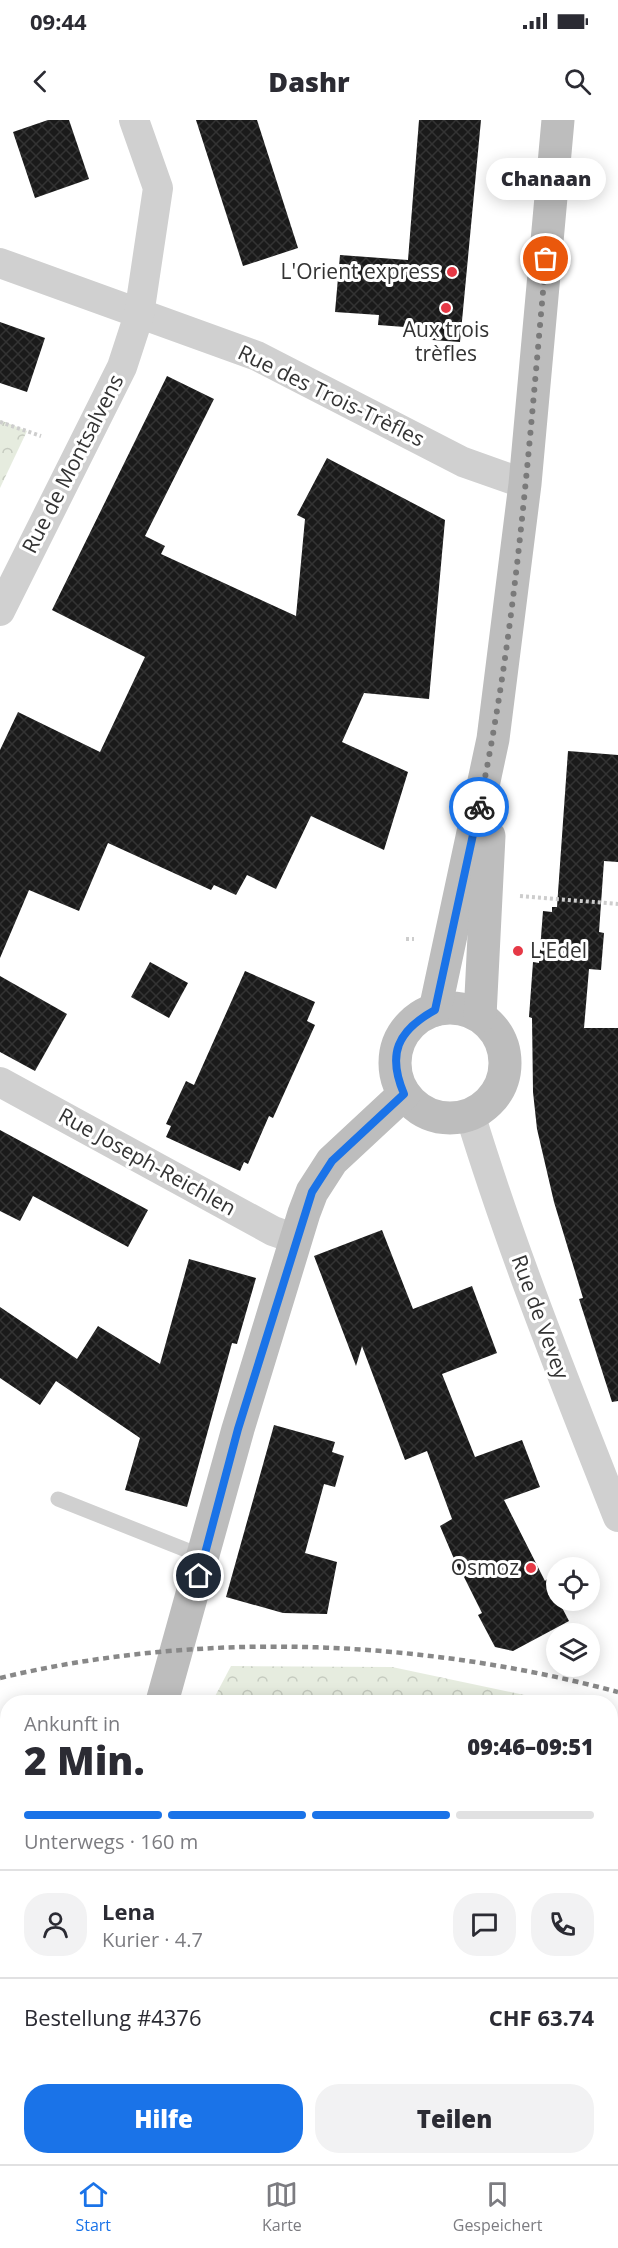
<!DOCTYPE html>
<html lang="de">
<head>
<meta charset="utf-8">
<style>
  :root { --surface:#fff; --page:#f2f2f3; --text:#2b2b33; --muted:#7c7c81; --line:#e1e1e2; --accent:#1a73e8 }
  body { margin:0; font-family:"Open Sans",sans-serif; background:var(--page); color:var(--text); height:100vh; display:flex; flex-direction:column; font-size:22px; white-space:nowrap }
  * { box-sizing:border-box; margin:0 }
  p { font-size:20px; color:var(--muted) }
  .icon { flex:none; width:33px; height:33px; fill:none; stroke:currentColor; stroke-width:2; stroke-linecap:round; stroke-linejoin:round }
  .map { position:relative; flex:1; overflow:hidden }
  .sheet { position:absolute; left:0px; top:1575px; width:618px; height:470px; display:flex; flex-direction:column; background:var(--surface); border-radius:24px 24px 0 0; box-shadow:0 3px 15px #0003 }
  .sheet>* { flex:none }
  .tools { position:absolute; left:546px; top:1437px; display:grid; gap:12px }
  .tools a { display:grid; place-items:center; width:54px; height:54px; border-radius:50%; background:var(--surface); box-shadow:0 3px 15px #0003; font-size:30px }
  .pin { position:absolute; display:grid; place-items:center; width:51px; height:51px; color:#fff; margin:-26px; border:3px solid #fff; border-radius:50%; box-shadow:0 2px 6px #0007 }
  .courier { position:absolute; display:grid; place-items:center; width:60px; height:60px; margin:-30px; border:4px solid #1a73e8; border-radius:50%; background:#fff; color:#222; box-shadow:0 2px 8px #0007 }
  .bubble { position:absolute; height:42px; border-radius:21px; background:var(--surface); box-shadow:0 3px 15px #0003; font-size:20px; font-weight:800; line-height:42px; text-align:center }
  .summary em { font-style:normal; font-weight:800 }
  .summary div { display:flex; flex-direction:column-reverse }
  .summary { display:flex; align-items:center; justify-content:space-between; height:102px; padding:0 24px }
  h1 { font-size:39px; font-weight:800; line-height:45px }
  .bar { display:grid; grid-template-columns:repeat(4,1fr); gap:9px 6px; align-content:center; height:72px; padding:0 24px }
  .bar i { height:8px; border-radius:4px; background:var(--line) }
  .bar .selected { background:var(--accent) }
  .bar p { grid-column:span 4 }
  .line { display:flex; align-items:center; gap:15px; padding:0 24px; border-top:2px solid var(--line) }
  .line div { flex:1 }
  .round { display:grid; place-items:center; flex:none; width:63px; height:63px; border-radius:24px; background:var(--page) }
  .primary-button { display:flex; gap:12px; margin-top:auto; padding:12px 24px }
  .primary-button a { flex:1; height:69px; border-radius:24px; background:var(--accent); color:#fff; font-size:24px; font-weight:800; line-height:69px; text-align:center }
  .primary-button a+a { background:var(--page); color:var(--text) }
  .status { display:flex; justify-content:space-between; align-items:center; height:42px; padding:0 30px; background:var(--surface); direction:ltr }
  .status svg { height:16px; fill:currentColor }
  header { display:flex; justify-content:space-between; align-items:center; height:78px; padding:0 24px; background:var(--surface); font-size:27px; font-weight:800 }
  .tab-bar { display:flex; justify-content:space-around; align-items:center; height:84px; border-top:2px solid var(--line); background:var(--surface); font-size:16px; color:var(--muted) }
  .tab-bar a { display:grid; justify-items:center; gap:3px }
  .tab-bar .selected { color:var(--accent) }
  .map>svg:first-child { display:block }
</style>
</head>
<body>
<div class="status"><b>09:44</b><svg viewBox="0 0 49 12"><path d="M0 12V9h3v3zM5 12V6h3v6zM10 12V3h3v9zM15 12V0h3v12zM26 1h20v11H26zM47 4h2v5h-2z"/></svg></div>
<header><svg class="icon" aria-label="back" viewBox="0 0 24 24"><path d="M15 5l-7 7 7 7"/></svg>Dashr<svg class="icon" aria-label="search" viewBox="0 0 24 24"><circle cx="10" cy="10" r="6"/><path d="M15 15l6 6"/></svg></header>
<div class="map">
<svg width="618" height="2044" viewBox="0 0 618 2044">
  <defs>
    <pattern id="park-crowns" width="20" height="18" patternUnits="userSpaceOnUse" patternTransform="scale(1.5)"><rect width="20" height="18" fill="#e6ecdf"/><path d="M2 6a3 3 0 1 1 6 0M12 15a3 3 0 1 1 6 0" fill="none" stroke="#c6cbc0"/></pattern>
    <pattern id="building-cross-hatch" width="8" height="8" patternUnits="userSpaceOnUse" patternTransform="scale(1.5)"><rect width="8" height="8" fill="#1a1a1a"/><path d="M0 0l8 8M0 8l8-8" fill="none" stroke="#333"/></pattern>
  </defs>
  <rect width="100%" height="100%" fill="#fff"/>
  <!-- park -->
  <g fill="url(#park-crowns)">
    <path d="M0 300 27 311 0 368Z"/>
    <path d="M231 1546 392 1547 534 1577 533 1582H212Z"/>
  </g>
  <!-- building -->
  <g fill="url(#building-cross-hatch)">
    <path d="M48 0H69L89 59 35 78 13 12Z"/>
    <path d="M196 0H257L298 128 243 146Z"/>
    <path d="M419 0H481L460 222 418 219V208L378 205 379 195 335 192 340 135 408 140Z"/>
    <path d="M0 202 45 218 27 272 0 263Z"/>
    <path d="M167 256 214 279 145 416 165 426 161 434 296 496 305 399 297 395 327 338 445 400 429 579 364 573 342 622 408 652 384 730 311 696 276 769 247 755 236 775 214 765 211 770 108 723 79 791 29 770 0 838V630L18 592 100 632 145 537 52 490Z"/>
    <path d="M568 631 618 635V742L604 741 599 812 604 813 601 850 589 849 584 908H618V1281L612 1282 579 1179 583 1178 554 1082 537 1009 533 972 532 898 529 897 533 842 539 843 543 791 552 792V787H557Z"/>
    <path d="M150 842 188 863 169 898 131 877Z"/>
    <path d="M245 851 315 882 307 901 315 905 273 998 269 996 248 1044 244 1042 240 1051 166 1017 171 1006 166 1004 186 961 194 965Z"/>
    <path d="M0 856 67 894 35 951 0 932Z"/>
    <path d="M0 1010 148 1090 128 1127 33 1076 20 1101 0 1091Z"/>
    <path d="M382 1110 413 1189 472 1166 497 1233 442 1254 475 1337 522 1320 540 1367 504 1380 545 1461 547 1459 569 1501 513 1531 495 1527 478 1495 482 1493 463 1455 460 1453 440 1406 452 1399 427 1331 405 1340 362 1226 356 1246 314 1136Z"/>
    <path d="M189 1139 256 1158 237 1224 232 1223 187 1387 125 1370 140 1318 56 1261 40 1285 0 1258V1187L77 1239 98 1206 160 1244Z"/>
    <path d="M274 1305 335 1322 332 1332 344 1336 335 1367 324 1364 305 1433 337 1442 327 1494 283 1493 226 1477Z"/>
  </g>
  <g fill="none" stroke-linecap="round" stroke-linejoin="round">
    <!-- path -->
    <g stroke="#cdcdcd" stroke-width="4" stroke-dasharray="3 3" stroke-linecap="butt">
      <path d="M0 302 41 316"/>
      <path d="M520 776 618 784"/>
      <path d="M406 819H414"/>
      <path d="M610 1611 618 1613"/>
      <path d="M0 1989 8 1997"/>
      <path d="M48 2037 54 2043"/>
      <path d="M506 2044V2037"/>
    </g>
    <!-- service -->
    <path stroke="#d0d0d0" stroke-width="15" d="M58 1379 204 1437"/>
    <!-- minor -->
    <g stroke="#d0d0d0" stroke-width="30">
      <path d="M0 143 257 236 463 342 525 364"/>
      <path d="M0 491 122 247 139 195 158 68 134 0"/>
      <path d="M0 962 273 1111 296 1119"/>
      <path d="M470 994C512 1131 565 1263 618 1397"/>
      <path d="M87 2037V2044"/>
    </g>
    <!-- secondary -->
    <g stroke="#bdbdbd" stroke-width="33">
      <circle cx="450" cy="943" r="55"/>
      <path d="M435 890 493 619 525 364 558 0"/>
      <path d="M480 896 489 716"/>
      <path d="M162 1582 238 1309 304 1093 312 1072 332 1041 404 974"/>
      <path d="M0 1854 8 1846"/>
    </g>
    <!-- rail -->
    <path stroke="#888" stroke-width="4.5" stroke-dasharray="6 4.5" stroke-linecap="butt" d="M0 1558C200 1510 420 1519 618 1572"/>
  </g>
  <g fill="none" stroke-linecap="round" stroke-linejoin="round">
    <!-- done -->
    <path stroke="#7a7a7a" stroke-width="6" stroke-dasharray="0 10.8" d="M479 687C517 507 529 322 546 139"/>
    <!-- route -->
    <path stroke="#1a73e8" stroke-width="8" d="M199 1456 238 1309 312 1072 332 1041 404 974C387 934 397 911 435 890L479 687"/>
  </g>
  <!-- markers -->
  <g fill="#e63946" stroke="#fff" stroke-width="2">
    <circle cx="452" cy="152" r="6"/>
    <circle cx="446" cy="188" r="6"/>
    <circle cx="518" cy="831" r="6"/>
    <circle cx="531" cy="1448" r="6"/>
  </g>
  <g text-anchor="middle" stroke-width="6" stroke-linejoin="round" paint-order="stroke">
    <!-- poi labels -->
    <g font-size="21" fill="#333" stroke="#fff" text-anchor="end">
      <text x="440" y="159">L'Orient express</text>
      <text x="446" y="217" text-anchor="middle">Aux trois<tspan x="446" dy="24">trèfles</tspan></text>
      <text x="530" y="838" text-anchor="start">L'Edel</text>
      <text x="519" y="1455">Osmoz</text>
    </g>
    <!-- street labels -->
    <g font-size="21" fill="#333" stroke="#fff">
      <text transform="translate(331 276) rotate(26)" y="7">Rue des Trois-Trèfles</text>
      <text transform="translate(73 344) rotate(-63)" y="7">Rue de Montsalvens</text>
      <text transform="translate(147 1042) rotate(29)" y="7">Rue Joseph-Reichlen</text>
      <text transform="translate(540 1197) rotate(70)" y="7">Rue de Vevey</text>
    </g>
  </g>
</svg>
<div class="tools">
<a><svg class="icon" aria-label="locate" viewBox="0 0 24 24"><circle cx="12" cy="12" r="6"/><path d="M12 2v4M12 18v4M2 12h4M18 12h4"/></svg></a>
<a><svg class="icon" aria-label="layers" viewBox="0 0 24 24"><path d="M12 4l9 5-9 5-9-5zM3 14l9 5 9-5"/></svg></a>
</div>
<div class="pin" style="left:546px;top:139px;background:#ea580c"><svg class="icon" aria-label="bag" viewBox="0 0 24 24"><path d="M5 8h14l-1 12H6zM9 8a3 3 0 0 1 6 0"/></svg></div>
<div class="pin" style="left:199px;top:1456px;background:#1f2937"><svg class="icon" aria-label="home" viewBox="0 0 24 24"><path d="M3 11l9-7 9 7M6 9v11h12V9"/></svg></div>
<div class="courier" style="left:479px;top:687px"><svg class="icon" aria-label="bike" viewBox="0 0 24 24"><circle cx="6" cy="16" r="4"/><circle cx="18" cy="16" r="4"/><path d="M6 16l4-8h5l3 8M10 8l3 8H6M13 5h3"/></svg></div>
<div class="bubble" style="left:486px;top:38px;width:120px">Chanaan</div>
<section class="sheet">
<div class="summary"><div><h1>2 Min.</h1><p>Ankunft in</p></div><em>09:46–09:51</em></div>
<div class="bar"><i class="selected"></i><i class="selected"></i><i class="selected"></i><i></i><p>Unterwegs · 160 m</p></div>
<div class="line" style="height:108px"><a class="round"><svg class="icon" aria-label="person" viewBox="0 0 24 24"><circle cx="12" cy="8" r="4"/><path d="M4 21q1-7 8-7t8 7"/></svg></a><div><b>Lena</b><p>Kurier · 4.7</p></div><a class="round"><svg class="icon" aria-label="chat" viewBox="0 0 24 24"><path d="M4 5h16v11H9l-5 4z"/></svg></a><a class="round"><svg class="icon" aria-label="phone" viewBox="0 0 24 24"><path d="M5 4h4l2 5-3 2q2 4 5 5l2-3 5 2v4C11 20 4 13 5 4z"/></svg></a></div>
<div class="line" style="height:78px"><div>Bestellung #4376</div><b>CHF 63.74</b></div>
<div class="primary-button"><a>Hilfe</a><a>Teilen</a></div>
</section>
</div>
<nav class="tab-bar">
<a class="selected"><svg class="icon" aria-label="home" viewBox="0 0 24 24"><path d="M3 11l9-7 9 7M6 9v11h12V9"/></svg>Start</a>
<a><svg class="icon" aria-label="map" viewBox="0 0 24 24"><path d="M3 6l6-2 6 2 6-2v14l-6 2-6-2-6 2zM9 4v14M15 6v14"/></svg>Karte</a>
<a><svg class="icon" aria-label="saved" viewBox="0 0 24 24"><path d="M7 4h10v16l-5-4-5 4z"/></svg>Gespeichert</a>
</nav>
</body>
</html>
